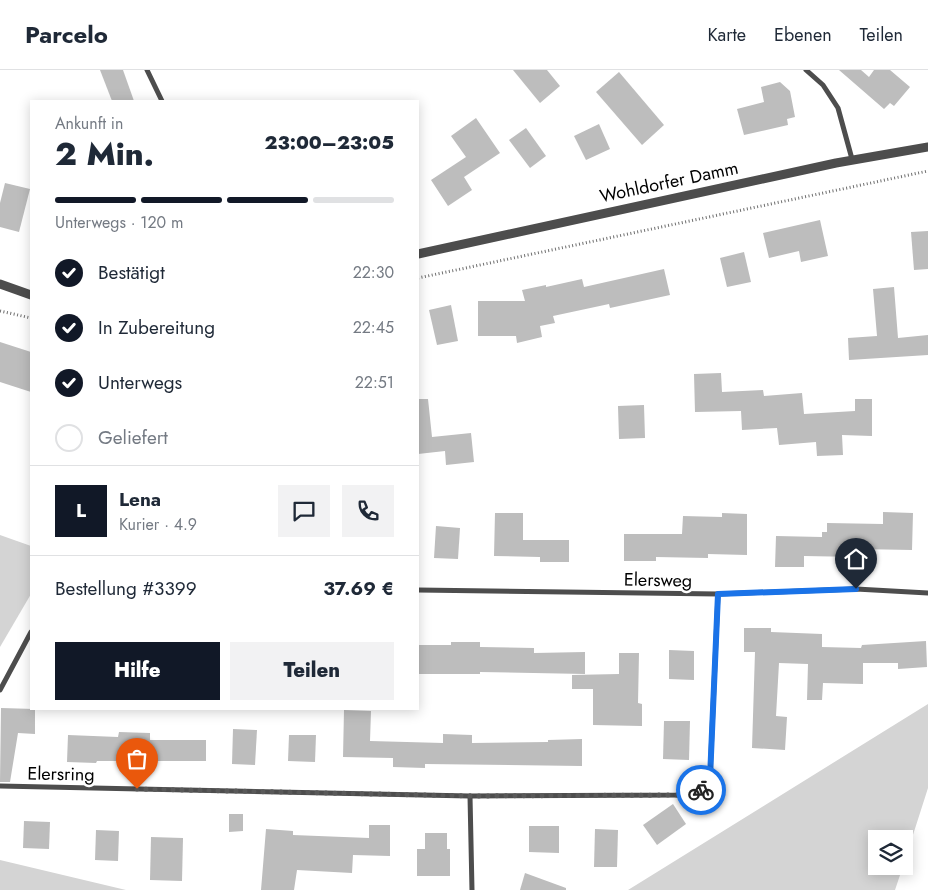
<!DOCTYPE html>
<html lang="de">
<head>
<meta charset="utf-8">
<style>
  :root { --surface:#fff; --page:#f2f2f3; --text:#1f2937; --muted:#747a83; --line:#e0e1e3; --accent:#111827 }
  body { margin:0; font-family:Jost,sans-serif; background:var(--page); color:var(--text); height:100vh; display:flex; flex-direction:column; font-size:19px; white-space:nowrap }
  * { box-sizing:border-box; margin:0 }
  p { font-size:16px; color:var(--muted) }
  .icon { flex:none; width:28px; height:28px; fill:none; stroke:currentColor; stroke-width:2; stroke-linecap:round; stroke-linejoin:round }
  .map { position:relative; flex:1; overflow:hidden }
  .side { position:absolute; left:30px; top:30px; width:389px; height:610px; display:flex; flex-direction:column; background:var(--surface); border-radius:0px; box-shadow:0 2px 12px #0003 }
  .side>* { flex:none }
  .buttons { position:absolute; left:868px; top:760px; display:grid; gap:10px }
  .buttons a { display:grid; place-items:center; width:45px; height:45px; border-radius:0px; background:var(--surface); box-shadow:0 2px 12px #0003; font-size:25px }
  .pin { position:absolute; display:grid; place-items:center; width:42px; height:42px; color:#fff; margin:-51px -21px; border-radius:50% 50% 50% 0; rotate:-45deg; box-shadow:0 0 5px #0007 }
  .pin .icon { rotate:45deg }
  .courier { position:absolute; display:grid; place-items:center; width:50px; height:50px; margin:-25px; border:4px solid #1a73e8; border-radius:50%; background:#fff; color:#222; box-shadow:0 1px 6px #0007 }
  .headline em { font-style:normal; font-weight:800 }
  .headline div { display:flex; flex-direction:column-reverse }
  .headline { display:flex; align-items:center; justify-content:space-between; height:85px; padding:0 25px }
  h1 { font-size:32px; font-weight:800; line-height:38px }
  .bar { display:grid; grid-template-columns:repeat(4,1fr); gap:8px 5px; align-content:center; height:60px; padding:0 25px }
  .bar i { height:6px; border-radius:4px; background:var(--line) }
  .bar .selected { background:var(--accent) }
  .bar p { grid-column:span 4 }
  .line { display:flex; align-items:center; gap:12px; padding:0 25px; border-top:1px solid var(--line) }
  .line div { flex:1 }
  .round { display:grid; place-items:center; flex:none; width:52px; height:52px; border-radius:0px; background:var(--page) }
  ol { padding:0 25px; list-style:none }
  li { display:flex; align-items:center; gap:15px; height:55px }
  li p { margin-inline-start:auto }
  li .icon { padding:5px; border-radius:50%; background:var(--accent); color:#fff; stroke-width:4 }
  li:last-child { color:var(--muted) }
  li i { width:28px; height:28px; border:2px solid var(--line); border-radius:50% }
  .cta { display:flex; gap:10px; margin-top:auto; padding:10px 25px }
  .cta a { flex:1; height:58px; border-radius:0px; background:var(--accent); color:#fff; font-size:20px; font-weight:800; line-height:58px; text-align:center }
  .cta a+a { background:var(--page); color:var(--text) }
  header { display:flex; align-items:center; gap:30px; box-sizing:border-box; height:70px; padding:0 25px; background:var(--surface); border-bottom:1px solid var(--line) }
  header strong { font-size:24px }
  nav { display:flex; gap:28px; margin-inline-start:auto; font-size:18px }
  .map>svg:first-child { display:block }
</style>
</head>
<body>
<header>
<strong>Parcelo</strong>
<nav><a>Karte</a><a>Ebenen</a><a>Teilen</a></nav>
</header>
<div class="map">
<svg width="928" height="820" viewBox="0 0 928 820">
  <rect width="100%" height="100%" fill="#fff"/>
  <!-- green -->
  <g fill="#d4d4d4">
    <path d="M0 465 31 476V524L0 577Z"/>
    <path d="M928 634V718L904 793V769H876V796H903L895 820H628Z"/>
    <path d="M0 790 126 820H0Z"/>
  </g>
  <!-- building -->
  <g fill="#bdbdbd">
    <path d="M100 0H123L134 31H112Z"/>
    <path d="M513 0H547L560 16 540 33Z"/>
    <path d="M839 0H861L869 7 874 0H890L910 17 894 36 890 33 884 39Z"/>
    <path d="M619 2 664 55 642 75 596 22Z"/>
    <path d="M780 12 790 21 795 47 787 49 788 55 744 65 737 39 764 32 761 17Z"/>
    <path d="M476 48 500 83 464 107 472 120 448 136 431 110 466 87 451 66Z"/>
    <path d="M599 54 610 79 586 90 574 66Z"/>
    <path d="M526 58 546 86 530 98 509 70Z"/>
    <path d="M5 113 30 119 19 162 0 157V133Z"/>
    <path d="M820 150 828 186 801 192 799 181 769 188 763 163Z"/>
    <path d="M928 161V199L914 200 911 162Z"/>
    <path d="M744 182 751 212 727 217 720 188Z"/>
    <path d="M664 199 670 225 610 238 609 234 553 246 555 253 540 256 542 267 517 273 516 266H478V231H525L522 220 546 215V217L582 209 584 217Z"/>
    <path d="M894 217 898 268 928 265V285L849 290 848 268 877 266 873 219Z"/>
    <path d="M451 235 458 271 437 275 429 240Z"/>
    <path d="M0 272 31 282V322L0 312Z"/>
    <path d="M721 303 722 322 763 320 764 326 802 323 804 344 855 341V329H872V366L842 365 843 385 817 386 816 372 779 375 777 358 742 360 741 341 695 342 694 304Z"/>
    <path d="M418 329H428L432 367 471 363 474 392 446 395 445 381 418 384Z"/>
    <path d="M644 335 645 368 619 369 618 336Z"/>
    <path d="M883 442 913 443 912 480 858 479V487L804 486V497H775L776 466 822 467V462H827V453L883 454Z"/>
    <path d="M495 443H523V470H569V492H540V487L494 486Z"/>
    <path d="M722 443 747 444V485L708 484V488L656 487V491H624V464H682L683 446 722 447Z"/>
    <path d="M436 456 460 458 458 489 434 488Z"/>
    <path d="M744 558H771V562L822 564V577L861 578 862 575 926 571 927 597 898 599V593H863V614L823 613 822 630H807L808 594 779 593 776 646 787 647 785 680 752 678 755 582H744Z"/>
    <path d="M451 572H480V577L534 578V583L585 582V604L480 602V604H418V575H451Z"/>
    <path d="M669 580 694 581V610L669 609Z"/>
    <path d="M619 583H639L638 633 642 634V656L593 655V619H572V605L619 604Z"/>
    <path d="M1 638 35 639V664L18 663 10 712H0Z"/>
    <path d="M344 640 371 641 370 671 443 673V664L472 665V673L548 672V670L582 669V696L425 694V698L393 697V688L343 687Z"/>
    <path d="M664 651H690L689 690 663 689Z"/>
    <path d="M233 659 257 660 255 695 232 694Z"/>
    <path d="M119 662 150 663V670H206V691H97L96 693 67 692 68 665 118 667Z"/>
    <path d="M289 665H316L315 692 288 691Z"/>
    <path d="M673 734 686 754 657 775 643 755Z"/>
    <path d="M229 744H243V761L229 762Z"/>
    <path d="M24 751 50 752 49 779 23 778Z"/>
    <path d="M369 755H390V786L353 785 352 803 297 800 294 820H261L266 759 293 761V765L369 768Z"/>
    <path d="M529 756H559V783L529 782Z"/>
    <path d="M595 759 618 760 617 797H594Z"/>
    <path d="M96 760 119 761 118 791 95 790Z"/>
    <path d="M425 763H447V779H450V806H417V779H425Z"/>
    <path d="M151 767 183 768 182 811 150 810Z"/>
    <path d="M525 803 566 818V820H520Z"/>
  </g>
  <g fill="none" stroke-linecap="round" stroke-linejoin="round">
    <!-- path -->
    <g stroke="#6f6f6f" stroke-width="3" stroke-dasharray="1 2.5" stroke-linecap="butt">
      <path d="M418 208 928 101"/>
      <path d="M0 241 31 248"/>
    </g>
    <!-- minor -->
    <g stroke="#4d4d4d" stroke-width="5">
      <path d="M147 0 162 31"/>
      <path d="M806 0 823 15 838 38 852 89"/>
      <path d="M418 520 718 524 856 519 928 523"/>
      <path d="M0 620 31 562"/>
      <path d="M0 716 470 726 684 725 699 722 710 707 718 524"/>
      <path d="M470 726 472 820"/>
    </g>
    <!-- tertiary -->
    <g stroke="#4d4d4d" stroke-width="9">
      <path d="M418 184 836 93 928 77"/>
      <path d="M0 214 31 225"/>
    </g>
  </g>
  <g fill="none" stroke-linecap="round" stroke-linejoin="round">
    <!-- done -->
    <path stroke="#595959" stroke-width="5" stroke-dasharray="0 9" d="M137 719 470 726 684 725 699 722 701 720"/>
    <!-- route -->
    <path stroke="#1a73e8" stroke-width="6" d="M701 720 710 708 718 524 856 519"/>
  </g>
  <g text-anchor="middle" stroke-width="5" stroke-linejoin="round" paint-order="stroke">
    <!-- street labels -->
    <g font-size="18" fill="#000" stroke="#fff">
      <text transform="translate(669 112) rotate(-12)" y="6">Wohldorfer Damm</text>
      <text transform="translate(658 510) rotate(1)" y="6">Elersweg</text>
      <text transform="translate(61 704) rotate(1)" y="6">Elersring</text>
    </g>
  </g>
</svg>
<div class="buttons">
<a><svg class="icon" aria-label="layers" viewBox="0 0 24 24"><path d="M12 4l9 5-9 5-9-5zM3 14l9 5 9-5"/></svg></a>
</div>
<div class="pin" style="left:137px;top:719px;background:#ea580c"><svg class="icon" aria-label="bag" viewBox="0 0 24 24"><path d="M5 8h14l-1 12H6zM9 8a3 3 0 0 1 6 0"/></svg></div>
<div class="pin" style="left:856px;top:519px;background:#1f2937"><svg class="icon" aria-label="home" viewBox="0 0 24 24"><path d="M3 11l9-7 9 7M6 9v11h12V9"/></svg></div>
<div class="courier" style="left:701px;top:720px"><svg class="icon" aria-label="bike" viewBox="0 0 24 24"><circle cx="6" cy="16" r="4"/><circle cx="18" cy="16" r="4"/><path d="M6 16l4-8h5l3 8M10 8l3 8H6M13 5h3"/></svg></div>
<section class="side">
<div class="headline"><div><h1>2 Min.</h1><p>Ankunft in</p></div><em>23:00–23:05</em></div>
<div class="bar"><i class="selected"></i><i class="selected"></i><i class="selected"></i><i></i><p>Unterwegs · 120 m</p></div>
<ol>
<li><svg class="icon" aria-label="check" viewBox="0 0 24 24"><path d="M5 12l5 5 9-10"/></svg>Bestätigt<p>22:30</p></li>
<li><svg class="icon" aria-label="check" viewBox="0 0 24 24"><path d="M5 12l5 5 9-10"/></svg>In Zubereitung<p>22:45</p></li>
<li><svg class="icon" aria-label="check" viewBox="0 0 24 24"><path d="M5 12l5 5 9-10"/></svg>Unterwegs<p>22:51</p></li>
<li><i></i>Geliefert</li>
</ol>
<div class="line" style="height:90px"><b class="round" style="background:var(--accent);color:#fff">L</b><div><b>Lena</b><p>Kurier · 4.9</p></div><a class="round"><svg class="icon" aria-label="chat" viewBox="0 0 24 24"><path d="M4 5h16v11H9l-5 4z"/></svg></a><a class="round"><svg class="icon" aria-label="phone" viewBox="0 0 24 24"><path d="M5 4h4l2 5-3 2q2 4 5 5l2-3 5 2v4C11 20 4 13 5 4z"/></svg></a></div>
<div class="line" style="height:65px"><div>Bestellung #3399</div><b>37.69 €</b></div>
<div class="cta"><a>Hilfe</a><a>Teilen</a></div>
</section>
</div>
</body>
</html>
